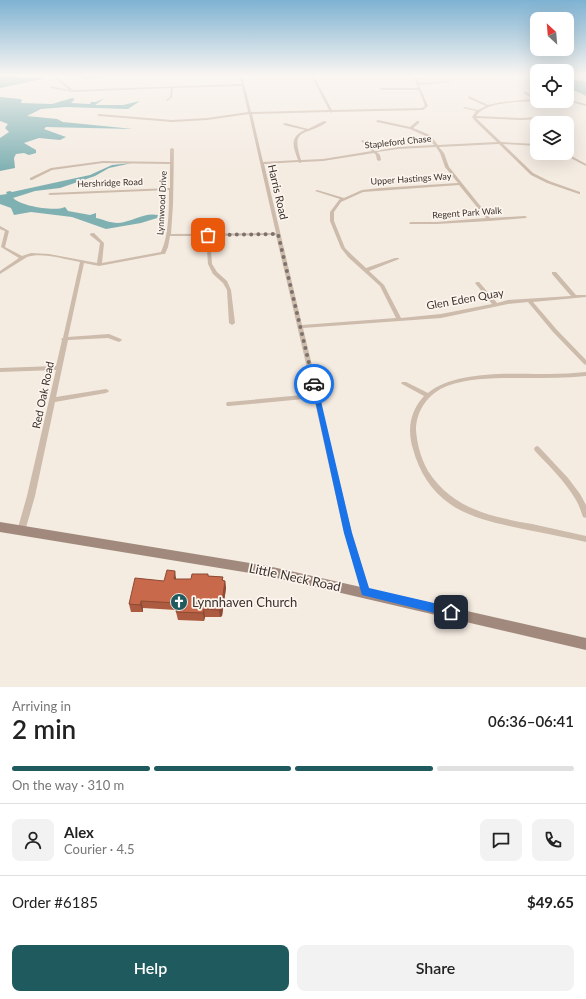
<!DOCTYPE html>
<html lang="en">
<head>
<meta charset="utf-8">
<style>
  :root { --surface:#fff; --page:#f2f2f2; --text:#222; --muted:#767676; --line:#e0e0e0; --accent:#1f5a5e }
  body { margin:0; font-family:Lato,sans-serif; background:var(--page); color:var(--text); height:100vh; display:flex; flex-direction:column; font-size:15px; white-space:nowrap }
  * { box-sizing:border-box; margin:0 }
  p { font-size:13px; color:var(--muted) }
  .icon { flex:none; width:22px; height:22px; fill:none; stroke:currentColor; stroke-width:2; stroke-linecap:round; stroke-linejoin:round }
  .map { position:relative; height:687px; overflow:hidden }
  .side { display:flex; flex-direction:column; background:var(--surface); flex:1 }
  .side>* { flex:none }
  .needle { width:26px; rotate:334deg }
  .tools { position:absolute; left:530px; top:12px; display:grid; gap:8px }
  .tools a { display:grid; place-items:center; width:44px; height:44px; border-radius:8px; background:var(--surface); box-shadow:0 4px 16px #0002; font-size:20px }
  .pin { position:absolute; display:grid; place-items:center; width:34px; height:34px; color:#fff; margin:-17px; border-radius:8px; box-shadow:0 2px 6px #0006 }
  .courier { position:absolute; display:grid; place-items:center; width:40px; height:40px; margin:-20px; border:3px solid #1a73e8; border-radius:50%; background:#fff; color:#222; box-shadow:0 1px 5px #0007 }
  .summary em { font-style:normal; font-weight:600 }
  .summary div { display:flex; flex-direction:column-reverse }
  .summary { display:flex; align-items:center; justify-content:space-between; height:68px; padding:0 12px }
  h1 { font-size:26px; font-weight:600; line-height:30px }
  .bar { display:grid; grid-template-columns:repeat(4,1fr); gap:6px 4px; align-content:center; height:48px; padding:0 12px }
  .bar i { height:5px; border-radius:3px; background:var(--line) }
  .bar .on { background:var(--accent) }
  .bar p { grid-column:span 4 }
  .line { display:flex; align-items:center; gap:10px; padding:0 12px; border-top:1px solid var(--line) }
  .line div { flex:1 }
  .round { display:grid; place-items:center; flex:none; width:42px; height:42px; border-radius:8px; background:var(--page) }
  .button { display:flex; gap:8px; margin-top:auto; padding:8px 12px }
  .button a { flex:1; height:46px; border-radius:8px; background:var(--accent); color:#fff; font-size:16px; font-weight:600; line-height:46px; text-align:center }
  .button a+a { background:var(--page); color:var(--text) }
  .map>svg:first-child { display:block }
</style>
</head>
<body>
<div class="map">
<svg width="586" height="687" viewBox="0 0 586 687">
  <rect width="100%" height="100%" fill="#f4ebe1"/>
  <!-- water -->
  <g fill="#7fb0b2">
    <path d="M0 75H11L23 78 41 77 42 79 0 88Z"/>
    <path d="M72 75H180L193 76H104L88 79Z"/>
    <path d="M567 80 586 81V96L576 91H567Z"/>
    <path d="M0 97 20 99 22 100 21 103 52 104 72 98 75 99 71 103 90 104 91 102H96L105 98 95 105H123L140 101 128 109 66 107 41 109 27 116 57 119 63 122 133 129 46 127 44 129 66 137 60 140 39 138 24 143 36 150V153L29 155 24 153 16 154 14 158 15 168 0 171V138L9 132 5 128 8 124 0 121Z"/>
    <path d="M132 163 109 168 95 176 60 188 35 191 13 198C21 206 55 212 65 207L68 211 90 215 96 213V218C103 219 109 223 118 223 132 222 144 212 158 215L157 218 141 223 106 229 72 217 31 212 14 215 11 208 0 204V195L7 194 6 192 10 191 12 192 90 175 112 165Z"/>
  </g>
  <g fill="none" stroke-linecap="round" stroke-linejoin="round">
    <!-- street -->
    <g fill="#cdbbac" fill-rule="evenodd">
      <path d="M52 75H54L73 90 242 84 240 75H242L251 112 329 110 311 75H313L332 110 422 108 425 106 419 90H381L380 89 381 88H418L413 75H415L419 83 450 81 451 82 419 85 428 106 423 110 332 112 331 113 330 112 252 114 263 162 298 160C293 147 289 137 305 130L284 125 283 124 285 123 308 129 324 121 327 122C306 137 290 126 301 160L323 159 372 151 362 142 361 141 363 140 375 151 398 147 434 145 428 137 410 129 377 122 376 121 378 120 410 127 417 121H419V123L413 128 430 135 438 145 497 142 476 122 472 117 476 111 463 108 464 107 478 110 486 106 468 98 469 96 488 105 502 102 533 99 524 93 525 91 537 99V101C520 102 486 101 476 116L521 118 561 116 563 117 561 118 521 120 476 118 501 142 537 144V146L503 144 533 173 549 181 580 192V194H579L547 183 531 175 499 144 439 147 444 153 449 167 490 218 525 216 527 217 526 218 489 221 437 224H410L409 223 411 222H437L486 218 459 185 363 192 341 202 334 212V221L345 248 352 255 366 268 395 258H399V259L369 271 384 285 401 318 441 314 492 304 475 283 477 282H479L497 303 508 300 571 296 552 274V272H556L576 295H586V297L533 302 557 330 586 360V365L584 364 553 332 528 302 508 304 441 318 303 328 319 394 320 396 319 397 352 533 370 592 369 595 366 596 363 595 362 592 344 533 314 398 229 406H227L226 404 227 402H229L313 394 276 235 210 236 212 264 217 272 227 281 231 290 235 323 232 325 229 323 227 290 223 283 213 274 208 264 206 236H170L168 247 165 254H163L99 266 84 263 68 337 109 334 121 339 122 340 119 342 108 338 68 340 56 397 106 389 108 390 109 391 108 392 106 393 55 402 35 496 25 531 24 533 21 534 18 533 17 531 27 496 56 370 0 372V368L56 366 62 340 61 339 63 338 80 262C64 259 41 252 27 257L0 274V271L19 258 1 247 5 231 0 229V226L9 231 5 247 22 256 31 253 49 254 97 263 100 243 90 235V234L92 233H94L104 243 102 263 161 252C169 236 169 208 169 190L50 195 48 194 50 193 170 188V164L103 163 52 170 32 180H30V178L51 168 103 161 170 162V149L172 148 174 149 173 204 171 234 276 233 249 114 207 120 172 122 99 116 97 115 99 114 172 120 207 118 248 112 242 86 173 88 172 97 167 101 166 100 170 97 171 88 72 92 50 88 51 86 69 90ZM436 147 440 153 445 167 458 183 380 188 362 190 344 198 317 190 315 191 340 199 339 200 330 212V221L341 248 348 257 380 286 396 318 302 325 264 164 298 162 300 163 302 162 323 161 374 153 376 155 377 160 379 161 381 160 380 155 377 152 398 149Z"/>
      <path d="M586 75V77L583 78 582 77Z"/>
      <path d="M567 99 586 104V106L567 101Z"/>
      <path d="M561 153H566L586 164V166Z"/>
      <path d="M586 372V376C566 378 546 378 525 378 500 378 472 377 447 386 429 393 416 410 416 430 417 444 421 459 428 471 452 509 492 517 532 524 550 528 568 532 586 536V542C568 538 550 534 533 531 505 525 473 520 450 504 431 491 419 471 413 449 407 430 410 411 424 396L402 384 401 383 402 382H406L428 393C455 370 515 374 549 374 562 374 574 373 586 372Z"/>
      <path d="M537 446 539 447 568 478 580 494 586 505V518L583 517C581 511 579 505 576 500 565 481 549 466 535 451L534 449 535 447Z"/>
    </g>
    <!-- secondary -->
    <path fill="#a18a7d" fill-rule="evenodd" d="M0 522 268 566 586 638V650L268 576 0 532Z"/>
  </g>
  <!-- wall -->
  <path fill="#ac5a40" d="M209 576 223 577V581H225L226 588 222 616 220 617H205L204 621 178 620 176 612V610L143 608V612H131L129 604 164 581 176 579H191Z"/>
  <!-- shaded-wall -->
  <g fill="#8c4a34">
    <path d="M175 571 176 578V586L174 579Z"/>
    <path d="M225 581 226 588 222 616 220 617 219 610Z"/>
    <path d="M141 601 143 608V612L140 605Z"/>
    <path d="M204 609 205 617 204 621 203 613Z"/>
  </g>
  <!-- building -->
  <path fill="#c8694b" stroke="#8c4a34" d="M167 570 175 571 174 579H191L192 574H208V576L223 577 222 580 225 581 221 608 219 610 204 609 203 613 176 612 178 603 141 601 140 605 129 604 135 578 164 581Z"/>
  <!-- sky -->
  <linearGradient id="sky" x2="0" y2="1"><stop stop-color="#7eb2d2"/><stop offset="0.44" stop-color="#faf6f2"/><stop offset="1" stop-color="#faf6f2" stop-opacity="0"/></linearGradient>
  <rect width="586" height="171" fill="url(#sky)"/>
  <!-- route -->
  <path fill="#1a73e8" d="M311 382 317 384 352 533 369 588 451 607 454 609 456 612 454 616 451 617 362 595 344 533Z"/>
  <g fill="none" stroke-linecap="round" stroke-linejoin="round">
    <!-- done -->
    <path stroke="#7c716b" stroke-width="4" stroke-dasharray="0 7.2" d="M208 235 278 234 314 384"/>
  </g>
  <!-- icons -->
  <defs>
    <g id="church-disc" transform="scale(0.9)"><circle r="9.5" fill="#1f5a5e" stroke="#fbf5ee"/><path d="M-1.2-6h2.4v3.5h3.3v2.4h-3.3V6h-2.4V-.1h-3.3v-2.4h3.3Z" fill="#fff"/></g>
  </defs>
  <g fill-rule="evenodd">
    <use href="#church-disc" x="179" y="602"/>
  </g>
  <g text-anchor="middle" stroke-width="3.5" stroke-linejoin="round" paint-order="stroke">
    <!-- far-street labels -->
    <g font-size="9" fill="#3b302b" stroke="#fbf5ee">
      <text transform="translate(398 142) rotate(-6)" y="3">Stapleford Chase</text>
      <text transform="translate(411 179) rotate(-4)" y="3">Upper Hastings Way</text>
      <text transform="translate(110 183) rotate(-2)" y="3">Hershridge Road</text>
      <text transform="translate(162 203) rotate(-87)" y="3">Lynnwood Drive</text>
      <text transform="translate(467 213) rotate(-4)" y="3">Regent Park Walk</text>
    </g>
    <!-- street labels -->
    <g font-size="11" fill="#3b302b" stroke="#fbf5ee">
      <text transform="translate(278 192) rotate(77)" y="4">Harris Road</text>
      <text transform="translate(465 299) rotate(-10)" y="4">Glen Eden Quay</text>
      <text transform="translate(43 395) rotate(-78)" y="4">Red Oak Road</text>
    </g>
    <!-- near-street labels -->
    <g font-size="13" fill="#3b302b" stroke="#fbf5ee">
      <text transform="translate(295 577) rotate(12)" y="5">Little Neck Road</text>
    </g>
    <!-- near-poi labels -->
    <g font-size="13" fill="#3b302b" stroke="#fbf5ee" text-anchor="start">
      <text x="192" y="607">Lynnhaven Church</text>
    </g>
  </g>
</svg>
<div class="tools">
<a><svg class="needle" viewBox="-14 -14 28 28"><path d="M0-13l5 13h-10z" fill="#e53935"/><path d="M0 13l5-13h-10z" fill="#767676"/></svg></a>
<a><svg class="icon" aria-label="locate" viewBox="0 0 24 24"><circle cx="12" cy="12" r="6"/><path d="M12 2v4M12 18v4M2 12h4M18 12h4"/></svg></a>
<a><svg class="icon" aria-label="layers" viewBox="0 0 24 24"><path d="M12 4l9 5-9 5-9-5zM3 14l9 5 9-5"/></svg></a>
</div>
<div class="pin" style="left:208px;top:235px;background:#ea580c"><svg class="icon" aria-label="bag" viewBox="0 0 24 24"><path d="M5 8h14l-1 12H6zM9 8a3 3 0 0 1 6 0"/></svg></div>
<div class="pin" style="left:451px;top:612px;background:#1f2937"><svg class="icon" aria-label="home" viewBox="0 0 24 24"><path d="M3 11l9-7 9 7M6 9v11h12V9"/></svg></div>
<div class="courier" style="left:314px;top:384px"><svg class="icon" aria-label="car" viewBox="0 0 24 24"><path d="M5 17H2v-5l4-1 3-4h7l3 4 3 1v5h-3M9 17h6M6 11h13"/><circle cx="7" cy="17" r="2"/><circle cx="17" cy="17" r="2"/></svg></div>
</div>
<section class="side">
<div class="summary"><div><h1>2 min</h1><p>Arriving in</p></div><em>06:36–06:41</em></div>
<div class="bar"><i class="on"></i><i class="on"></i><i class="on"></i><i></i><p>On the way · 310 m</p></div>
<div class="line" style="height:72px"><a class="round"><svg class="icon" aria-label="person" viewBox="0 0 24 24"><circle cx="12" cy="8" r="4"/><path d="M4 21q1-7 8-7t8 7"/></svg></a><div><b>Alex</b><p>Courier · 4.5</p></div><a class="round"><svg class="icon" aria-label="chat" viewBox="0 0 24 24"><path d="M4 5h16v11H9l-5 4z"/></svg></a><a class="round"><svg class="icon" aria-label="phone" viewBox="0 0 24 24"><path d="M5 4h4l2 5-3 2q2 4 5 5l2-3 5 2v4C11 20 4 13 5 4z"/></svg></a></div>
<div class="line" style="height:52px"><div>Order #6185</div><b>$49.65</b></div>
<div class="button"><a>Help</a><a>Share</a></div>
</section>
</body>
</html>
